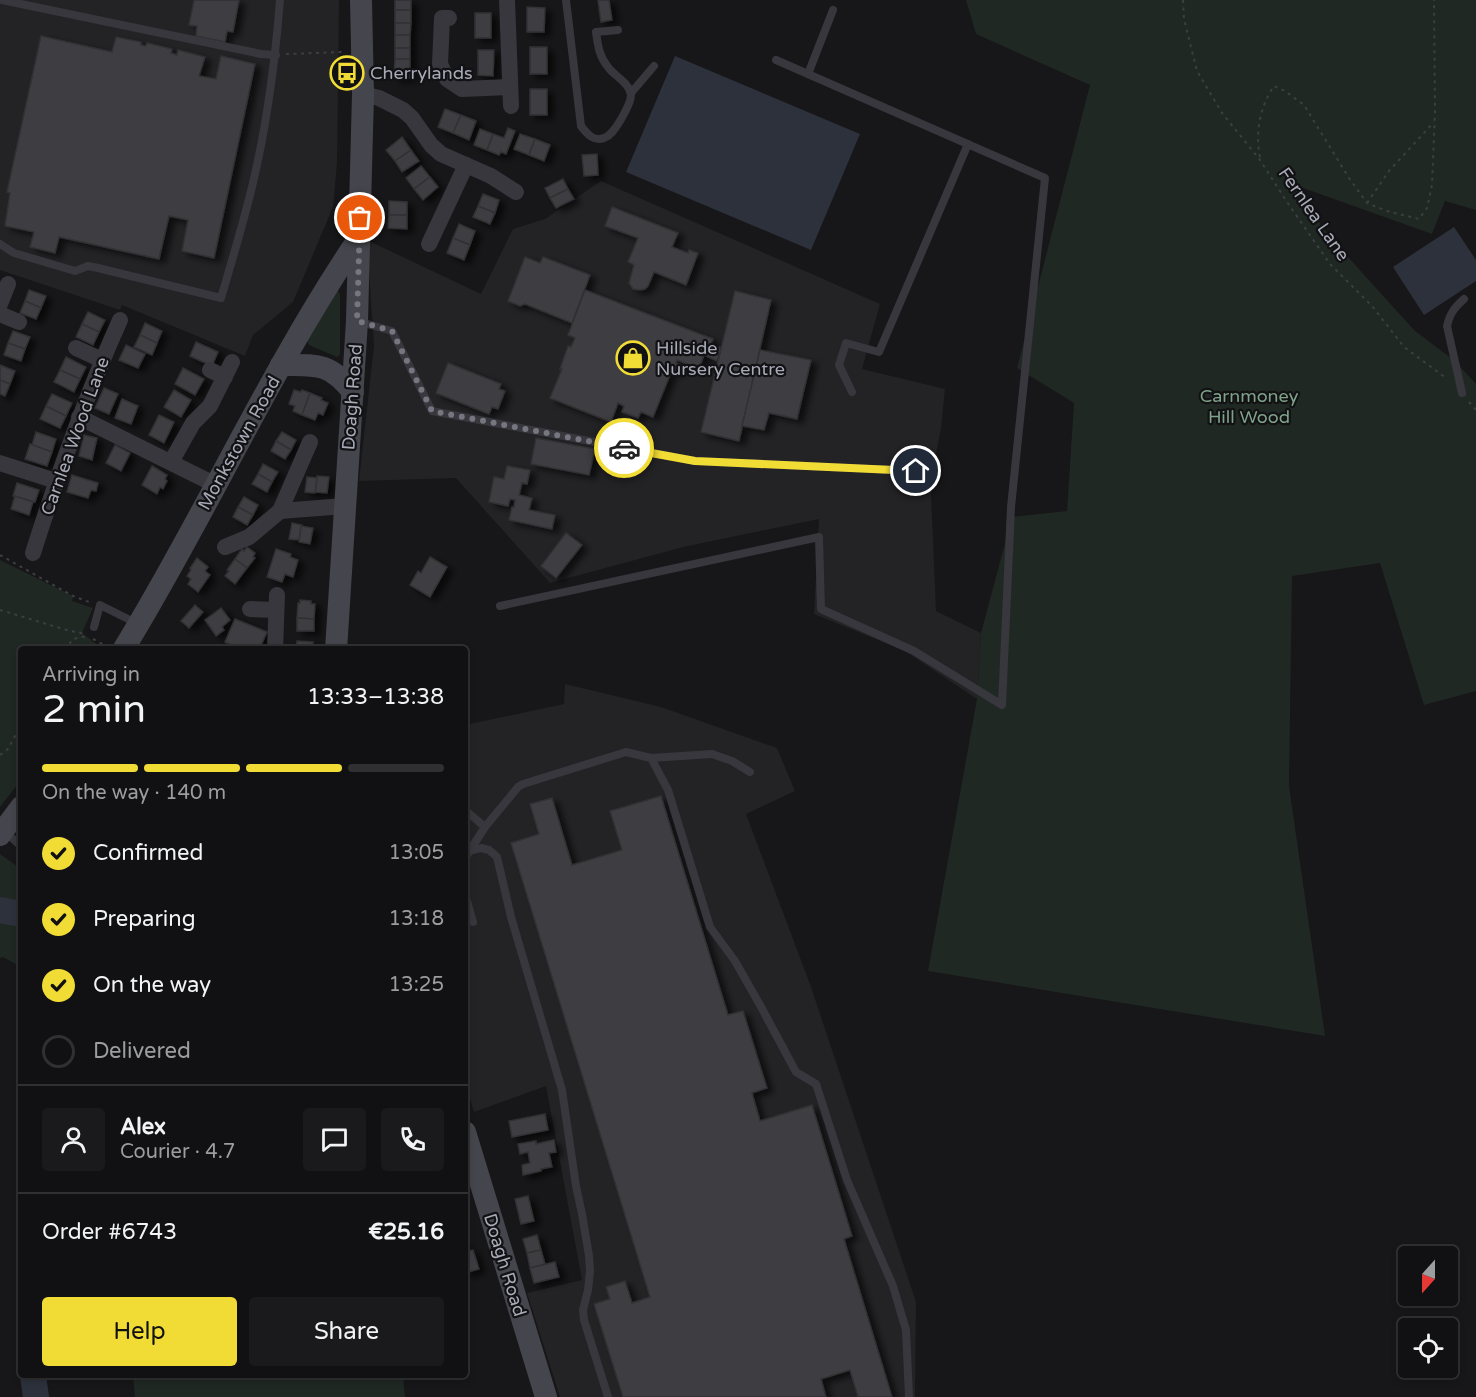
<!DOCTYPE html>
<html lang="en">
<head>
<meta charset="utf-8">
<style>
  :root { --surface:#111012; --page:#1a191b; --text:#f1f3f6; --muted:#9c9d9f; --line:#303032; --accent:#f1dc35 }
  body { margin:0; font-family:"Varela Round",sans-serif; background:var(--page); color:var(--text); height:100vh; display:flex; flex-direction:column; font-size:22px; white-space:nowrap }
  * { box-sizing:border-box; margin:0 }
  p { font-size:20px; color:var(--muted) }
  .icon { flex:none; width:33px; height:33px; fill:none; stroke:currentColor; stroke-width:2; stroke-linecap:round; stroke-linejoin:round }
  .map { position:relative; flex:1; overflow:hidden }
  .details { position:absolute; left:18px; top:646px; width:450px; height:732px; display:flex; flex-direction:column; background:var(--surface); border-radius:6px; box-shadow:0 3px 9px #0003,0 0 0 2px var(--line) }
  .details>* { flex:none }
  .needle { width:39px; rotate:201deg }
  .buttons { position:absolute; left:1398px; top:1246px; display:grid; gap:12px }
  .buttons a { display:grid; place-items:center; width:60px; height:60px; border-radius:6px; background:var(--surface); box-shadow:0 3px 9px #0003,0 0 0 2px var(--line); font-size:30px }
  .pin { position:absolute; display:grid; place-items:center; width:51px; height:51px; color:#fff; margin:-26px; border:3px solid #fff; border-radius:50%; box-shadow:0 2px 6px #0007 }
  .courier { position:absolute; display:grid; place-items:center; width:60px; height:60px; margin:-30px; border:4px solid #f1dc35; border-radius:50%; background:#fff; color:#222; box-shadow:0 2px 8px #0007 }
  .head em { font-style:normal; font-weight:600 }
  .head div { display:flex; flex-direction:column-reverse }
  .head { display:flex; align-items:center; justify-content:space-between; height:102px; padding:0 24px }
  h1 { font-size:39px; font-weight:600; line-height:45px }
  .bar { display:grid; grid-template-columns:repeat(4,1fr); gap:9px 6px; align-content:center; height:72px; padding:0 24px }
  .bar i { height:8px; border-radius:4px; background:var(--line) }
  .bar .active { background:var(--accent) }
  .bar p { grid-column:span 4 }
  .line { display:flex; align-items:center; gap:15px; padding:0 24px; border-top:2px solid var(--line) }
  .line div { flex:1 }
  .round { display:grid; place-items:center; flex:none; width:63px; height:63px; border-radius:6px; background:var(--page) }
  ol { padding:0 24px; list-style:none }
  li { display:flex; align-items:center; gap:18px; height:66px }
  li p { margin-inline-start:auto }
  li .icon { padding:6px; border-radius:50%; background:var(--accent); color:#111; stroke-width:4 }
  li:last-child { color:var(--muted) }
  li i { width:33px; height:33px; border:3px solid var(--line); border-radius:50% }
  .button { display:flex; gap:12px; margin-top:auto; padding:12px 24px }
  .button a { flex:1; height:69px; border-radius:6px; background:var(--accent); color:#111; font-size:24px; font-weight:600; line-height:69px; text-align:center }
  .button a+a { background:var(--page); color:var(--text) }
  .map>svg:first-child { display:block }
</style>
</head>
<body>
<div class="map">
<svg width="1476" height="1397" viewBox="0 0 1476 1397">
  <defs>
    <filter id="shadow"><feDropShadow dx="6" dy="4" stdDeviation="3" flood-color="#0009"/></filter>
  </defs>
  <rect width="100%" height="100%" fill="#171618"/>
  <!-- built -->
  <g fill="#232225">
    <path d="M0 0H339L337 163 333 207 293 302 253 335 245 356 122 305 120 310 0 270Z"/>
    <path d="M601 181 880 304 862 369 945 389 941 428 933 469 931 494 936 611 981 633 977 699 905 651 814 614 819 519 683 547 550 583 456 478 359 481 374 346 367 240 481 294 513 229 545 219Z"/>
    <path d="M565 684 661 707 777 748 795 791 746 814 811 987 916 1302 915 1397H560L527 1293 582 1280 546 1086 474 1112 465 1083V725L564 704Z"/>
  </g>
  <!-- green -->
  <g fill="#202823">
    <path d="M966 0H1476V210L1445 201 1432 234 1292 184 1329 236 1415 331 1455 361 1476 384V691L1424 705 1380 563 1292 576 1289 786 1325 1036 928 971 977 699 981 633 1012 517 1067 511 1074 403 1017 368 1090 85 976 34Z"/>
    <path d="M335 291H338L340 294V354L337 357 309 345 307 341Z"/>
    <path d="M0 560 73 596 72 601 93 608 82 633 103 649 21 650V780L0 807Z"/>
    <path d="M0 854 21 869V967L3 957 0 958Z"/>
    <path d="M133 1376H403L405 1397H135Z"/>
  </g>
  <!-- water -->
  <g fill="#2c313c">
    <path d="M675 56 860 134 811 250 626 172Z"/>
    <path d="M1454 227 1476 260V281L1424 315 1393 267Z"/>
  </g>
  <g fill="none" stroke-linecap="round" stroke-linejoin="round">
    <!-- river -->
    <g stroke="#2c313c" stroke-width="26">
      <path d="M0 910 21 914"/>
      <path d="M33 1376 36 1397"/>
    </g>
  </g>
  <!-- building -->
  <g fill="#3e3e42" stroke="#313034" stroke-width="1.5" filter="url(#shadow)">
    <path d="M194 0H239L233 32 227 31 225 42 196 36 197 26 189 25Z"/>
    <rect x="395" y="0" width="16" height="10"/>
    <path d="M598 0H609L612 20 601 22Z"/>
    <path d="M527 7 545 8 544 32H527Z"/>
    <rect x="395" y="10" width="16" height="13"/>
    <rect x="475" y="13" width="16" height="25"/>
    <path d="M395 23H411L410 35H395Z"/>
    <rect x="395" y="35" width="15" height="13"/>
    <path d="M41 36 112 52 116 37 141 42V45L146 46 147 43 172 49 171 53 177 55 178 50 205 57 199 76 216 79 221 56 255 64 214 258 182 251 188 220 169 216 159 259 59 237 55 253 30 247 34 232 5 226 10 193 7 192Z"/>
    <rect x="530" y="47" width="17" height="27"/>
    <rect x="395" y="48" width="15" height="11"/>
    <path d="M478 50H494L493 76 478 75Z"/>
    <path d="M395 59H410V78H394Z"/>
    <rect x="530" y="89" width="17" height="26"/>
    <path d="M445 109 461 115 453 133 438 127Z"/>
    <path d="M461 115 476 121 469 140 453 133Z"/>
    <path d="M508 128 515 131 506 154 501 152 499 155 487 150 493 134 504 138Z"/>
    <path d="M480 129 493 134 487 150 474 145Z"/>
    <path d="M520 134 535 139 529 155 514 149Z"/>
    <path d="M402 137 411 150 395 161 386 150Z"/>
    <path d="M535 139 550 145 544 161 529 155Z"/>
    <path d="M411 150 419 161 402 172 395 161Z"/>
    <path d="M597 154 598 175 584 176 582 155Z"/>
    <path d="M421 166 430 177 414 189 406 178Z"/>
    <path d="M430 177 438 187 423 200 414 189Z"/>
    <path d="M563 179 568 189 550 198 545 188Z"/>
    <path d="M568 189 574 199 556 208 550 198Z"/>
    <path d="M483 194 499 200 495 213 478 206Z"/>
    <path d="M389 201 407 202V215H389Z"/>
    <path d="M478 206 495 213 490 224 473 217Z"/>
    <path d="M612 207 678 233 672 247 688 253 689 250 698 253 686 285 654 272 648 286 645 289 640 290 633 289 629 283 634 265 628 262 638 238 605 226Z"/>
    <path d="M389 215H407V229L388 228Z"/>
    <path d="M459 224 475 231 470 245 453 238Z"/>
    <path d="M453 238 470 245 464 260 447 253Z"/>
    <path d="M525 257 540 263 543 257 590 275 572 323 525 304 520 306 508 301Z"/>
    <path d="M29 290 46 296 41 308 25 301Z"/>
    <path d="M585 290 713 339 711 344 721 348 717 361 704 355 699 369 677 360 676 363 681 365 678 372 672 370 653 417 641 412 638 418 622 412 624 406 618 403 611 422 550 398 562 369H560L568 346 571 347 575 338 568 335Z"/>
    <path d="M735 291 771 300 739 441 701 432Z"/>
    <path d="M25 301 41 308 36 319 20 313Z"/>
    <path d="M88 312 105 320 99 332 82 324Z"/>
    <path d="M145 323 162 331 157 343 140 335Z"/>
    <path d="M82 324 99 332 93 345 76 337Z"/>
    <path d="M13 331 30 337 25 349 8 343Z"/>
    <path d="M140 335 157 343 152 355 134 347Z"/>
    <path d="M196 342 218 352 212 366 190 356Z"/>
    <path d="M8 343 25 349 21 361 4 355Z"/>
    <path d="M126 345 145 354 138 368 119 360Z"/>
    <path d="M760 350 811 360 797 419 769 413 764 430 742 426Z"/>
    <path d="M66 357 86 367 80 379 60 370Z"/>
    <path d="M448 363 501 384 499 389 505 391 498 409 492 407 489 414 436 393Z"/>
    <path d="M0 365 15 371 10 384 0 380Z"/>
    <path d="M183 368 204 379 195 395 175 384Z"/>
    <path d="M60 370 80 379 74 392 54 382Z"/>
    <path d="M0 380 10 384 5 396 0 394Z"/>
    <path d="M104 388 118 394 109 414 95 408Z"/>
    <path d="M174 390 191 400 181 417 164 407Z"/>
    <path d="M294 390 301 392 302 390 310 393 302 415 293 411 295 406 289 404Z"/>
    <path d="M310 393 322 398 321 400 328 403 323 415 318 413 315 420 302 415Z"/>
    <path d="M52 394 72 403 66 416 46 406Z"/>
    <path d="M122 399 138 406 131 424 115 418Z"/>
    <path d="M46 406 66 416 60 428 40 419Z"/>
    <path d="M159 415 174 422 164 443 149 435Z"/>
    <path d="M36 432 56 439 52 452 32 445Z"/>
    <path d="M282 432 296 440 291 450 276 441Z"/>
    <path d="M84 435 97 438 92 460 79 456Z"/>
    <path d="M536 438 595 449 589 475 531 464Z"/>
    <path d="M276 441 291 450 285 459 271 451Z"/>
    <path d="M30 444 52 452 47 466 25 459Z"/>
    <path d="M115 445 130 453 121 471 106 463Z"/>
    <path d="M263 464 278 472 272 482 258 474Z"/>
    <path d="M152 466 167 475 165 479 167 481 163 489 160 487 157 494 142 485Z"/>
    <path d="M507 466 530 470 527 484 522 483 519 495 532 498 529 510 555 515 552 529 509 520 512 507H514L515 500 510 499 508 506 489 502 494 477 504 479Z"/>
    <path d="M258 474 272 482 267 492 252 484Z"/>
    <path d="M72 475 98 483 96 491 91 490 88 498 67 492Z"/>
    <path d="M317 476 329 477 327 493 315 492Z"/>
    <path d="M307 477 317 478 315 493 305 492Z"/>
    <path d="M17 483 39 490 35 502 13 496Z"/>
    <path d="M15 496 33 502 29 515 11 509Z"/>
    <path d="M244 497 258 505 253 515 238 507Z"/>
    <path d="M238 507 253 515 247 525 233 517Z"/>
    <path d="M292 523 302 525 299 540 289 539Z"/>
    <path d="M301 526 313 528 310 544 299 542Z"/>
    <path d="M566 533 582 545 556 578 541 566Z"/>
    <path d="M247 547 255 553 253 557 255 558 247 568 235 559 242 549 244 551Z"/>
    <path d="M276 549 291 554 290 557 298 560 293 577 285 574 282 582 267 577Z"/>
    <path d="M430 557 447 567 430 597 410 585 418 571 421 573Z"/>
    <path d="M197 558 208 567 205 571 210 575 198 592 188 584 191 579 187 576 191 570 190 568Z"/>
    <path d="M235 559 247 568 235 584 225 576 229 571 227 570Z"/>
    <path d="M300 600 311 601V604H315L314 619 297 618 298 603H300Z"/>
    <path d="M195 605 203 612 189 628 181 621Z"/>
    <path d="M221 608 230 620 222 627 224 630 216 636 205 620Z"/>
    <path d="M297 618 314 619V631H297Z"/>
    <path d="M235 619 267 632 259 650H243L225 642Z"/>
    <path d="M297 641 313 642V650H296Z"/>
    <path d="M661 796 728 1015 743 1011 767 1088 752 1093 760 1121 812 1105 852 1236 844 1239 892 1397H858L850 1370 821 1379 826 1397H623L594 1304 610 1299 606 1287 625 1281 632 1303 650 1297 511 843 539 834 530 804 552 798 572 865 622 850 610 811Z"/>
    <path d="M545 1114 548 1130 512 1137 509 1121Z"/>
    <path d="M554 1140 556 1152 549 1153 552 1167 541 1169V1171L523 1175 522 1165 530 1163 528 1152 520 1154 518 1144 536 1141V1144Z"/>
    <path d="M528 1196 534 1221 521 1224 515 1199Z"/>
    <path d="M537 1235 541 1250 527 1253 523 1239Z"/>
    <path d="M465 1242 469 1251 473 1250 479 1269 465 1273Z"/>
    <path d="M541 1250 545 1264 530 1268 527 1253Z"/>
    <path d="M555 1262 559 1277 534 1283 530 1268Z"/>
  </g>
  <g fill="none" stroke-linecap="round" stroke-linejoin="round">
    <!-- path -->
    <g stroke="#3d3e44" stroke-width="2" stroke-dasharray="3 4.5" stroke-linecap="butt">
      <path d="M1183 0 1184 19 1197 71 1222 113 1260 160 1287 202 1330 264 1372 306 1404 347 1446 378"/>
      <path d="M286 54 344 52"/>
      <path d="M1260 157C1255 133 1260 106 1274 86L1285 91 1304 105 1349 178 1367 203 1387 211 1419 219 1427 208 1432 185 1435 112 1434 0"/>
      <path d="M1367 203 1389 171 1434 122"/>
      <path d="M1469 402 1476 410"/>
      <path d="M0 555 73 596 89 602"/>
      <path d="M0 610 70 631 82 633 86 631"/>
      <path d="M93 639 106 646"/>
      <path d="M65 650 73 639 87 636"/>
      <path d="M0 755 8 749 21 725"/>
    </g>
    <!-- lane -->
    <g stroke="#38373d" stroke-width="8">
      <path d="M2 0 261 54 276 55"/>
      <path d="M566 0 581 126C587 134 594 142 604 138 612 135 616 127 620 121 624 114 631 103 631 95 630 83 614 76 608 67 599 56 598 46 596 32L618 30"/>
      <path d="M808 74 833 10"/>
      <path d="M631 93 654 66"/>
      <path d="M0 244 14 253 75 271 88 266 98 268 221 298C232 261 243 224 252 187 267 125 275 63 280 0"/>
      <path d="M357 321 392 331 432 411 695 461 916 471"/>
      <path d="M852 392 839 365 846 343 879 352 968 144"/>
      <path d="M1462 393 1447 326C1450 313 1455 307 1464 299"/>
      <path d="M500 606 819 537 821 609 914 651 1002 705 1011 507 1045 178 776 60"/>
      <path d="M94 627 100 605 138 624"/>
      <path d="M651 758 712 754 732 761 750 772"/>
      <path d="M465 810 485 827"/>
      <path d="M5 832 21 846"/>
      <path d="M470 851 481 848 489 850 497 857 511 917 562 1090 576 1186 582 1214 589 1256 590 1271 588 1290 583 1310 584 1320 608 1397"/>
      <path d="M465 858 485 827 518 787 523 784 626 752 651 758 668 790 710 927 735 961 760 1005 796 1072 816 1084 847 1180 893 1286 906 1330 909 1397"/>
      <path d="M465 899 467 901 473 922"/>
    </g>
    <!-- street -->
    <g stroke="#38373d" stroke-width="16">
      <path d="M507 0 511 106"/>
      <path d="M449 18H442L440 64 447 79 462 89 510 87"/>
      <path d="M363 94 379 98 403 110 412 118 431 145 441 154 491 176 516 192"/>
      <path d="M429 244 466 165"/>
      <path d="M0 304 8 284"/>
      <path d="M0 314 19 322"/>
      <path d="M76 348 102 360"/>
      <path d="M210 370 225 377"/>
      <path d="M79 417 216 485"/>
      <path d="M171 462 193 423 210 406 232 362"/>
      <path d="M0 463 56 481"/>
      <path d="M280 511 345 506"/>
      <path d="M225 547 249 537 280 511 310 442"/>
      <path d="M33 553C58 474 86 396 120 320"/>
      <path d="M250 609 276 610"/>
      <path d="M275 650 277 595"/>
    </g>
    <!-- secondary -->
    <g stroke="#45454d" stroke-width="22">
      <path d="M281 365C317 365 329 362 353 392"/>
      <path d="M123 650C206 515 270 369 359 238"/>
      <path d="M336 650 357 321 363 94 361 0"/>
      <path d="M0 835 21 807"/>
      <path d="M465 1132 546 1397"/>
    </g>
  </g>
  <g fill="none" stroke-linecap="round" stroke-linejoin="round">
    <!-- done -->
    <path stroke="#757680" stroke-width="6" stroke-dasharray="0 10.8" d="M360 218 357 321 392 331 432 411 624 448"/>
    <!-- route -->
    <path stroke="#f1dc35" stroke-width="8" d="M624 448 695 461 916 471"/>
  </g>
  <!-- icons -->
  <defs>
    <g id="bus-ring" transform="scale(1.725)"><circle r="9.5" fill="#121113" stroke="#f1dc35" stroke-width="1.5"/><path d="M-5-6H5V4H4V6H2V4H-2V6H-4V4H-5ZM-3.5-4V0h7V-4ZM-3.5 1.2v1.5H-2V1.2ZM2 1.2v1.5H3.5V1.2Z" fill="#f1dc35"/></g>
    <g id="shop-ring" transform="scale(1.725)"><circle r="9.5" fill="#121113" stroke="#f1dc35" stroke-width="1.5"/><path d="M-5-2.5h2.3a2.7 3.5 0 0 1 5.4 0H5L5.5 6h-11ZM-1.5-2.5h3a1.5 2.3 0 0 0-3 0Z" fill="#f1dc35"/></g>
  </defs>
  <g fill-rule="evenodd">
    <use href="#bus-ring" x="347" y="73"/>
    <use href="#shop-ring" x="633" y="358"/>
  </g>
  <g text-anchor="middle" stroke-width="4.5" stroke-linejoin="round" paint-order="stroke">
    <!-- poi labels -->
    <g font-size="18" fill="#a8aab8" stroke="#121113" text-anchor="start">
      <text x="370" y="79">Cherrylands</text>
      <text x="656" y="354">Hillside<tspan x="656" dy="21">Nursery Centre</tspan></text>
    </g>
    <!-- street labels -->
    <g font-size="18" fill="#a8aab8" stroke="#121113">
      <text transform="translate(1314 214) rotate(55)" y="6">Fernlea Lane</text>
      <text transform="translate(352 397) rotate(-86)" y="6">Doagh Road</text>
      <text transform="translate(75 436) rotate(-70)" y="6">Carnlea Wood Lane</text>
      <text transform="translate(239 443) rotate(-61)" y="6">Monkstown Road</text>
      <text transform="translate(505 1265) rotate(73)" y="6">Doagh Road</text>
    </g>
    <!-- park labels -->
    <g font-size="18" fill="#7fa38a" stroke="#121113">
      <text x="1249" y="402">Carnmoney<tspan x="1249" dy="21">Hill Wood</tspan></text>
    </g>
  </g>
</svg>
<div class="buttons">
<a><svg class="needle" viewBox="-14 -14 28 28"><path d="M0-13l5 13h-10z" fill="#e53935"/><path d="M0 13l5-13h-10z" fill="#9c9d9f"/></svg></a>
<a><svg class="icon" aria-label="locate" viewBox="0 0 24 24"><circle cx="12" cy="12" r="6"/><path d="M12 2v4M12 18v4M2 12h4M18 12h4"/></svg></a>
</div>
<div class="pin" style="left:360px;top:218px;background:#ea580c"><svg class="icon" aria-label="bag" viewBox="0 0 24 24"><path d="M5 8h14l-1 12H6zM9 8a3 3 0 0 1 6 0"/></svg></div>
<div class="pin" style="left:916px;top:471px;background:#1f2937"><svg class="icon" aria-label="home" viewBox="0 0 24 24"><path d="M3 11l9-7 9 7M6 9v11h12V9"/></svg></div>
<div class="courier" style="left:624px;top:448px"><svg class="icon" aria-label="car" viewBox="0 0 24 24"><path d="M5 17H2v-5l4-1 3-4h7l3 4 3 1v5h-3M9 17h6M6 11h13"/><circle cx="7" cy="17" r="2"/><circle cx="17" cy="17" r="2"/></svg></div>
<section class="details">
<div class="head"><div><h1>2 min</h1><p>Arriving in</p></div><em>13:33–13:38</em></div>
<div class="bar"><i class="active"></i><i class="active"></i><i class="active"></i><i></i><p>On the way · 140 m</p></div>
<ol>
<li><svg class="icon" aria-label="check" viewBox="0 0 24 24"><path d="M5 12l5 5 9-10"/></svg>Confirmed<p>13:05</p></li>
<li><svg class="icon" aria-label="check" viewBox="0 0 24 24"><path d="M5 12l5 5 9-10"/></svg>Preparing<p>13:18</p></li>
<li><svg class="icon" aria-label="check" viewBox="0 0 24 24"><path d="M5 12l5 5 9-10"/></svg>On the way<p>13:25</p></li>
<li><i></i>Delivered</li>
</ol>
<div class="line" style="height:108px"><a class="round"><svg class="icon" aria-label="person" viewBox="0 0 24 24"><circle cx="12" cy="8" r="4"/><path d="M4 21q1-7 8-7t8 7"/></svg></a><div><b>Alex</b><p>Courier · 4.7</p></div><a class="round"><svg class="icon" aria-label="chat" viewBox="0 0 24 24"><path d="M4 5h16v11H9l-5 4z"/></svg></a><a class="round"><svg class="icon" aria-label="phone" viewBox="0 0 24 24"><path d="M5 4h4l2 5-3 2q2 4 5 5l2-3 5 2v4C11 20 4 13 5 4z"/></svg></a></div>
<div class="line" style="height:78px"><div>Order #6743</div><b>€25.16</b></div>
<div class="button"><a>Help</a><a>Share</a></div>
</section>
</div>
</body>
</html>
